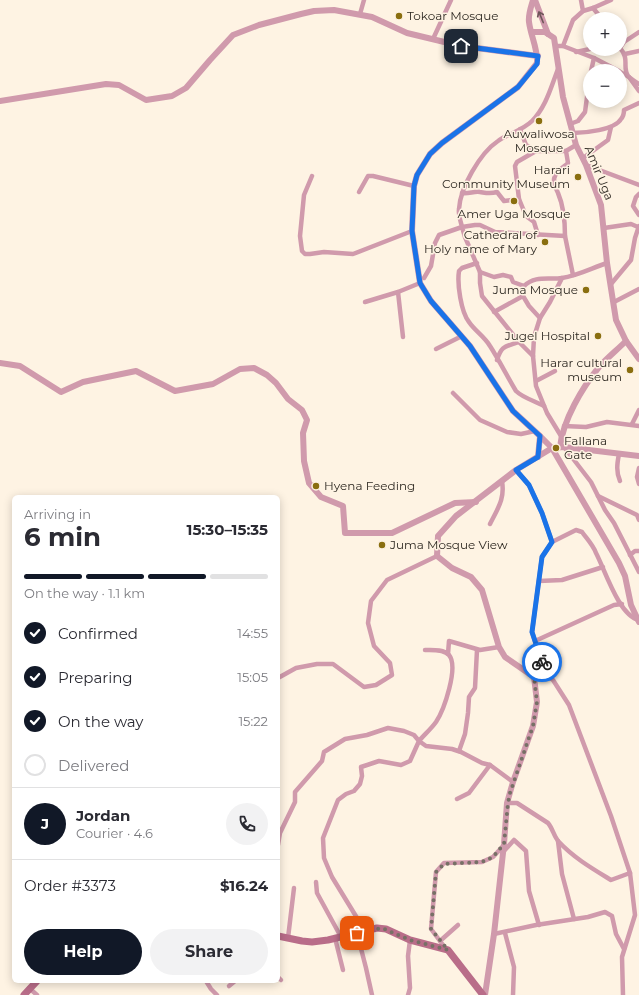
<!DOCTYPE html>
<html lang="en">
<head>
<meta charset="utf-8">
<style>
  :root { --surface:#fff; --page:#f2f2f3; --text:#2b2b33; --muted:#7c7c81; --line:#e1e1e2; --accent:#111827 }
  body { margin:0; font-family:Montserrat,sans-serif; background:var(--page); color:var(--text); height:100vh; display:flex; flex-direction:column; font-size:15px; white-space:nowrap }
  * { box-sizing:border-box; margin:0 }
  p { font-size:13px; color:var(--muted) }
  .icon { flex:none; width:22px; height:22px; fill:none; stroke:currentColor; stroke-width:2; stroke-linecap:round; stroke-linejoin:round }
  .map { position:relative; flex:1; overflow:hidden }
  .details { position:absolute; left:12px; top:495px; width:268px; height:488px; display:flex; flex-direction:column; background:var(--surface); border-radius:6px; box-shadow:0 2px 10px #0003 }
  .details>* { flex:none }
  .buttons { position:absolute; left:583px; top:12px; display:grid; gap:8px }
  .buttons a { display:grid; place-items:center; width:44px; height:44px; border-radius:50%; background:var(--surface); box-shadow:0 2px 10px #0003; font-size:20px }
  .pin { position:absolute; display:grid; place-items:center; width:34px; height:34px; color:#fff; margin:-17px; border-radius:8px; box-shadow:0 2px 6px #0006 }
  .courier { position:absolute; display:grid; place-items:center; width:40px; height:40px; margin:-20px; border:3px solid #1a73e8; border-radius:50%; background:#fff; color:#222; box-shadow:0 1px 5px #0007 }
  .head em { font-style:normal; font-weight:700 }
  .head div { display:flex; flex-direction:column-reverse }
  .head { display:flex; align-items:center; justify-content:space-between; height:68px; padding:0 12px }
  h1 { font-size:26px; font-weight:700; line-height:30px }
  .bar { display:grid; grid-template-columns:repeat(4,1fr); gap:6px 4px; align-content:center; height:48px; padding:0 12px }
  .bar i { height:5px; border-radius:3px; background:var(--line) }
  .bar .selected { background:var(--accent) }
  .bar p { grid-column:span 4 }
  .line { display:flex; align-items:center; gap:10px; padding:0 12px; border-top:1px solid var(--line) }
  .line div { flex:1 }
  .round { display:grid; place-items:center; flex:none; width:42px; height:42px; border-radius:21px; background:var(--page) }
  ol { padding:0 12px; list-style:none }
  li { display:flex; align-items:center; gap:12px; height:44px }
  li p { margin-inline-start:auto }
  li .icon { padding:4px; border-radius:50%; background:var(--accent); color:#fff; stroke-width:4 }
  li:last-child { color:var(--muted) }
  li i { width:22px; height:22px; border:2px solid var(--line); border-radius:50% }
  .button { display:flex; gap:8px; margin-top:auto; padding:8px 12px }
  .button a { flex:1; height:46px; border-radius:24px; background:var(--accent); color:#fff; font-size:16px; font-weight:700; line-height:46px; text-align:center }
  .button a+a { background:var(--page); color:var(--text) }
  .map>svg:first-child { display:block }
</style>
</head>
<body>
<div class="map">
<svg width="639" height="995" viewBox="0 0 639 995">
  <rect width="100%" height="100%" fill="#fef3e3"/>
  <g fill="none" stroke-linecap="round" stroke-linejoin="round">
    <!-- minor -->
    <g stroke="#d09aac" stroke-width="4.5">
      <path d="M593 8 602 19"/>
      <path d="M583 11 593 8 611 0"/>
      <path d="M360 14 364 0"/>
      <path d="M433 39 451 0"/>
      <path d="M556 46H563L573 20 583 11 581 0"/>
      <path d="M563 46 594 58 619 71"/>
      <path d="M620 48C630 59 622 67 628 76 631 79 636 82 639 84"/>
      <path d="M620 48 624 42 639 32"/>
      <path d="M596 49H610"/>
      <path d="M576 52 590 49"/>
      <path d="M625 54 639 51"/>
      <path d="M591 71 594 58"/>
      <path d="M620 72 629 77 639 91"/>
      <path d="M570 124 578 121 585 112 590 75"/>
      <path d="M520 129 526 145 536 151"/>
      <path d="M573 133C584 133 615 130 621 119 623 117 624 113 624 110L639 103"/>
      <path d="M576 145 566 151 568 163C564 167 557 170 555 176 552 182 556 188 558 193 564 207 565 221 565 236L495 232 480 225H475L462 227 465 237 480 272 494 277 503 275 511 277 513 282 524 286C535 275 549 280 562 278 577 276 592 268 607 263"/>
      <path d="M583 158 608 140 611 127"/>
      <path d="M586 165 639 185"/>
      <path d="M312 176 304 195 300 236 302 251 305 254H310L324 252 353 254 412 231"/>
      <path d="M359 192 368 176H373L414 186"/>
      <path d="M462 193C469 194 474 191 480 192 487 193 490 194 497 192L504 201 519 199"/>
      <path d="M639 194 636 197 633 206 639 215"/>
      <path d="M604 228 631 224 638 227"/>
      <path d="M538 235 534 222 526 216 519 199 515 166 517 162 536 151H566"/>
      <path d="M565 236 573 275"/>
      <path d="M477 263 462 268 459 271C457 284 461 312 469 322 475 331 484 336 490 346 499 360 507 376 516 391 523 398 535 401 544 406"/>
      <path d="M480 272V283L482 296 519 342 533 356"/>
      <path d="M424 278 431 266 435 243 439 235 462 227C461 222 458 215 459 209 460 188 480 153 498 141 508 134 523 130 532 121 546 107 551 87 558 69"/>
      <path d="M611 284 631 260 635 238 639 226"/>
      <path d="M398 292 403 337"/>
      <path d="M523 296 529 306 540 318"/>
      <path d="M365 302 398 292 420 283"/>
      <path d="M614 302 639 289"/>
      <path d="M494 312 523 296 524 286"/>
      <path d="M436 349 462 336"/>
      <path d="M497 360C502 345 505 347 519 342"/>
      <path d="M536 381 555 371"/>
      <path d="M453 393 480 420 507 432 521 434 535 431"/>
      <path d="M632 424 639 410"/>
      <path d="M564 426 586 427 607 422 639 426"/>
      <path d="M561 436 547 413 536 386 533 356 534 337 540 318 550 302 562 278"/>
      <path d="M564 447 591 482 605 510 614 523 639 572"/>
      <path d="M619 454C617 464 616 472 620 481"/>
      <path d="M639 468 637 477 639 484"/>
      <path d="M516 470 529 485 542 513 552 542"/>
      <path d="M598 496 637 515 639 520"/>
      <path d="M490 524C498 508 505 499 502 481"/>
      <path d="M630 555 635 551H639"/>
      <path d="M539 581 562 580 603 567"/>
      <path d="M535 641 614 605 622 604"/>
      <path d="M425 650C432 650 444 649 449 655 459 667 444 710 436 722 431 729 424 735 419 741L426 746 452 749 461 752 482 763 490 765 513 782"/>
      <path d="M448 654 449 641 480 650 499 647"/>
      <path d="M539 673 542 662 532 632 542 557 552 542 576 530 582 532C587 539 593 545 596 553 605 570 619 616 639 620"/>
      <path d="M534 677 539 673 546 675 553 680 569 705 611 816 630 873 635 915 622 957 623 995"/>
      <path d="M278 678 296 668 317 664H333L364 687 376 685 392 675 390 663 374 646 368 623 371 601 387 580 437 556"/>
      <path d="M459 751 465 734 468 713 469 697 475 688 477 650"/>
      <path d="M457 799 469 793 490 765"/>
      <path d="M507 803H517L548 823C553 829 554 837 559 842 574 858 593 869 611 880L630 873"/>
      <path d="M558 841 562 874 574 919"/>
      <path d="M278 845 280 833 295 802V792L322 761 324 752 345 739 367 735 388 728 404 731 414 735 419 741 410 761 401 765 379 761 361 767 362 776 360 784 354 791 346 794 338 800 323 838 324 858 332 877 365 931"/>
      <path d="M503 852 514 840 526 851 529 891 539 925"/>
      <path d="M316 882 317 893 341 937"/>
      <path d="M357 933 366 968 372 995"/>
      <path d="M505 933 514 967 513 995"/>
      <path d="M494 934 536 925 588 917 605 912 612 916 616 934 624 949"/>
      <path d="M288 938 294 888"/>
      <path d="M335 938 343 970"/>
      <path d="M440 941 458 925"/>
      <path d="M446 949 431 929 436 872 444 863 482 862 493 857 504 845"/>
      <path d="M278 977 281 980"/>
      <path d="M206 981 211 989 217 995"/>
      <path d="M229 986 235 981"/>
      <path d="M29 988 37 995"/>
      <path d="M408 995 410 988 408 956 410 940"/>
    </g>
    <!-- tertiary -->
    <g stroke="#d09aac" stroke-width="6">
      <path d="M533 0C531 7 528 15 529 22 531 37 538 49 537 63L518 87 442 143 430 154 417 175 414 186 412 231 420 283 431 301 470 346 513 411 540 436 538 457"/>
      <path d="M535 0 548 34"/>
      <path d="M532 32H545L554 38 563 97 576 145 586 165 601 205 607 263 616 320 626 341 639 359"/>
      <path d="M0 101 106 84 119 85 146 100 172 96 186 88 210 60 233 35 259 25 301 14 314 11 334 10 372 17 407 33 461 46 538 56"/>
      <path d="M0 363 20 366 61 392 83 382 136 371 175 391 213 384 240 369 254 368 267 375 276 383 288 399 302 410 307 420 303 433 304 461 309 483 321 497 343 506 345 533H392L455 503 476 502"/>
      <path d="M540 436 552 448 619 563 625 576 631 605 639 622"/>
      <path d="M560 447C563 420 582 388 599 367 607 358 617 350 626 341"/>
      <path d="M485 995 494 934 504 844 507 803 513 782 533 726 537 702 534 677 505 657 499 647 482 590 471 577 452 568 437 556 438 536 456 516 516 470 552 448 564 447 639 456"/>
    </g>
    <!-- secondary -->
    <g stroke="#b96d89" stroke-width="7">
      <path d="M278 936 302 941 312 942 328 940 377 928 386 929 410 940 448 950 483 995"/>
      <path d="M24 995 37 981"/>
    </g>
  </g>
  <!-- one-way arrows -->
  <defs><path id="oneway-shaft" d="M-6 0H5M1.5-3L5.5 0L1.5 3" fill="none" stroke-width="1.6" stroke-linecap="round" stroke-linejoin="round"/></defs>
  <use stroke="#6f5659" href="#oneway-shaft" transform="translate(541 17) rotate(-112)"/>
  <g fill="none" stroke-linecap="round" stroke-linejoin="round">
    <!-- done -->
    <path stroke="#777066" stroke-width="4" stroke-dasharray="0 7.2" d="M357 933 382 928 410 940 448 950 431 929 436 872 444 864 482 862 493 857 504 844 508 803 510 793 533 726 537 702 534 677 539 674 542 662"/>
    <!-- route -->
    <path stroke="#1a73e8" stroke-width="5" d="M461 46 538 56 537 64 518 87 442 143 430 154 417 175 414 186 412 231 420 283 431 301 470 346 513 411 540 436 538 457 516 470 529 485 542 513 552 542 542 557 532 632 542 662"/>
  </g>
  <!-- markers -->
  <g fill="#8a6e0f" stroke="#fef3e3" stroke-width="1.5">
    <circle cx="399" cy="16" r="4"/>
    <circle cx="539" cy="121" r="4"/>
    <circle cx="578" cy="177" r="4"/>
    <circle cx="514" cy="201" r="4"/>
    <circle cx="545" cy="242" r="4"/>
    <circle cx="586" cy="290" r="4"/>
    <circle cx="598" cy="336" r="4"/>
    <circle cx="630" cy="370" r="4"/>
    <circle cx="556" cy="448" r="4"/>
    <circle cx="316" cy="486" r="4"/>
    <circle cx="382" cy="545" r="4"/>
  </g>
  <g text-anchor="middle" stroke-width="3" stroke-linejoin="round" paint-order="stroke">
    <!-- poi labels -->
    <g font-size="12" fill="#2e2922" stroke="#fef3e3" text-anchor="end">
      <text x="407" y="20" text-anchor="start">Tokoar Mosque</text>
      <text x="539" y="138" text-anchor="middle">Auwaliwosa<tspan x="539" dy="14">Mosque</tspan></text>
      <text x="570" y="174">Harari<tspan x="570" dy="14">Community Museum</tspan></text>
      <text x="514" y="218" text-anchor="middle">Amer Uga Mosque</text>
      <text x="537" y="239">Cathedral of<tspan x="537" dy="14">Holy name of Mary</tspan></text>
      <text x="578" y="294">Juma Mosque</text>
      <text x="590" y="340">Jugel Hospital</text>
      <text x="622" y="367">Harar cultural<tspan x="622" dy="14">museum</tspan></text>
      <text x="564" y="445" text-anchor="start">Fallana<tspan x="564" dy="14">Gate</tspan></text>
      <text x="324" y="490" text-anchor="start">Hyena Feeding</text>
      <text x="390" y="549" text-anchor="start">Juma Mosque View</text>
    </g>
    <!-- street labels -->
    <g font-size="12" fill="#2e2922" stroke="#fef3e3">
      <text transform="translate(599 173) rotate(68)" y="4">Amir Uga</text>
    </g>
  </g>
</svg>
<div class="buttons">
<a>+</a>
<a>−</a>
</div>
<div class="pin" style="left:357px;top:933px;background:#ea580c"><svg class="icon" aria-label="bag" viewBox="0 0 24 24"><path d="M5 8h14l-1 12H6zM9 8a3 3 0 0 1 6 0"/></svg></div>
<div class="pin" style="left:461px;top:46px;background:#1f2937"><svg class="icon" aria-label="home" viewBox="0 0 24 24"><path d="M3 11l9-7 9 7M6 9v11h12V9"/></svg></div>
<div class="courier" style="left:542px;top:662px"><svg class="icon" aria-label="bike" viewBox="0 0 24 24"><circle cx="6" cy="16" r="4"/><circle cx="18" cy="16" r="4"/><path d="M6 16l4-8h5l3 8M10 8l3 8H6M13 5h3"/></svg></div>
<section class="details">
<div class="head"><div><h1>6 min</h1><p>Arriving in</p></div><em>15:30–15:35</em></div>
<div class="bar"><i class="selected"></i><i class="selected"></i><i class="selected"></i><i></i><p>On the way · 1.1 km</p></div>
<ol>
<li><svg class="icon" aria-label="check" viewBox="0 0 24 24"><path d="M5 12l5 5 9-10"/></svg>Confirmed<p>14:55</p></li>
<li><svg class="icon" aria-label="check" viewBox="0 0 24 24"><path d="M5 12l5 5 9-10"/></svg>Preparing<p>15:05</p></li>
<li><svg class="icon" aria-label="check" viewBox="0 0 24 24"><path d="M5 12l5 5 9-10"/></svg>On the way<p>15:22</p></li>
<li><i></i>Delivered</li>
</ol>
<div class="line" style="height:72px"><b class="round" style="background:var(--accent);color:#fff">J</b><div><b>Jordan</b><p>Courier · 4.6</p></div><a class="round"><svg class="icon" aria-label="phone" viewBox="0 0 24 24"><path d="M5 4h4l2 5-3 2q2 4 5 5l2-3 5 2v4C11 20 4 13 5 4z"/></svg></a></div>
<div class="line" style="height:52px"><div>Order #3373</div><b>$16.24</b></div>
<div class="button"><a>Help</a><a>Share</a></div>
</section>
</div>
</body>
</html>
